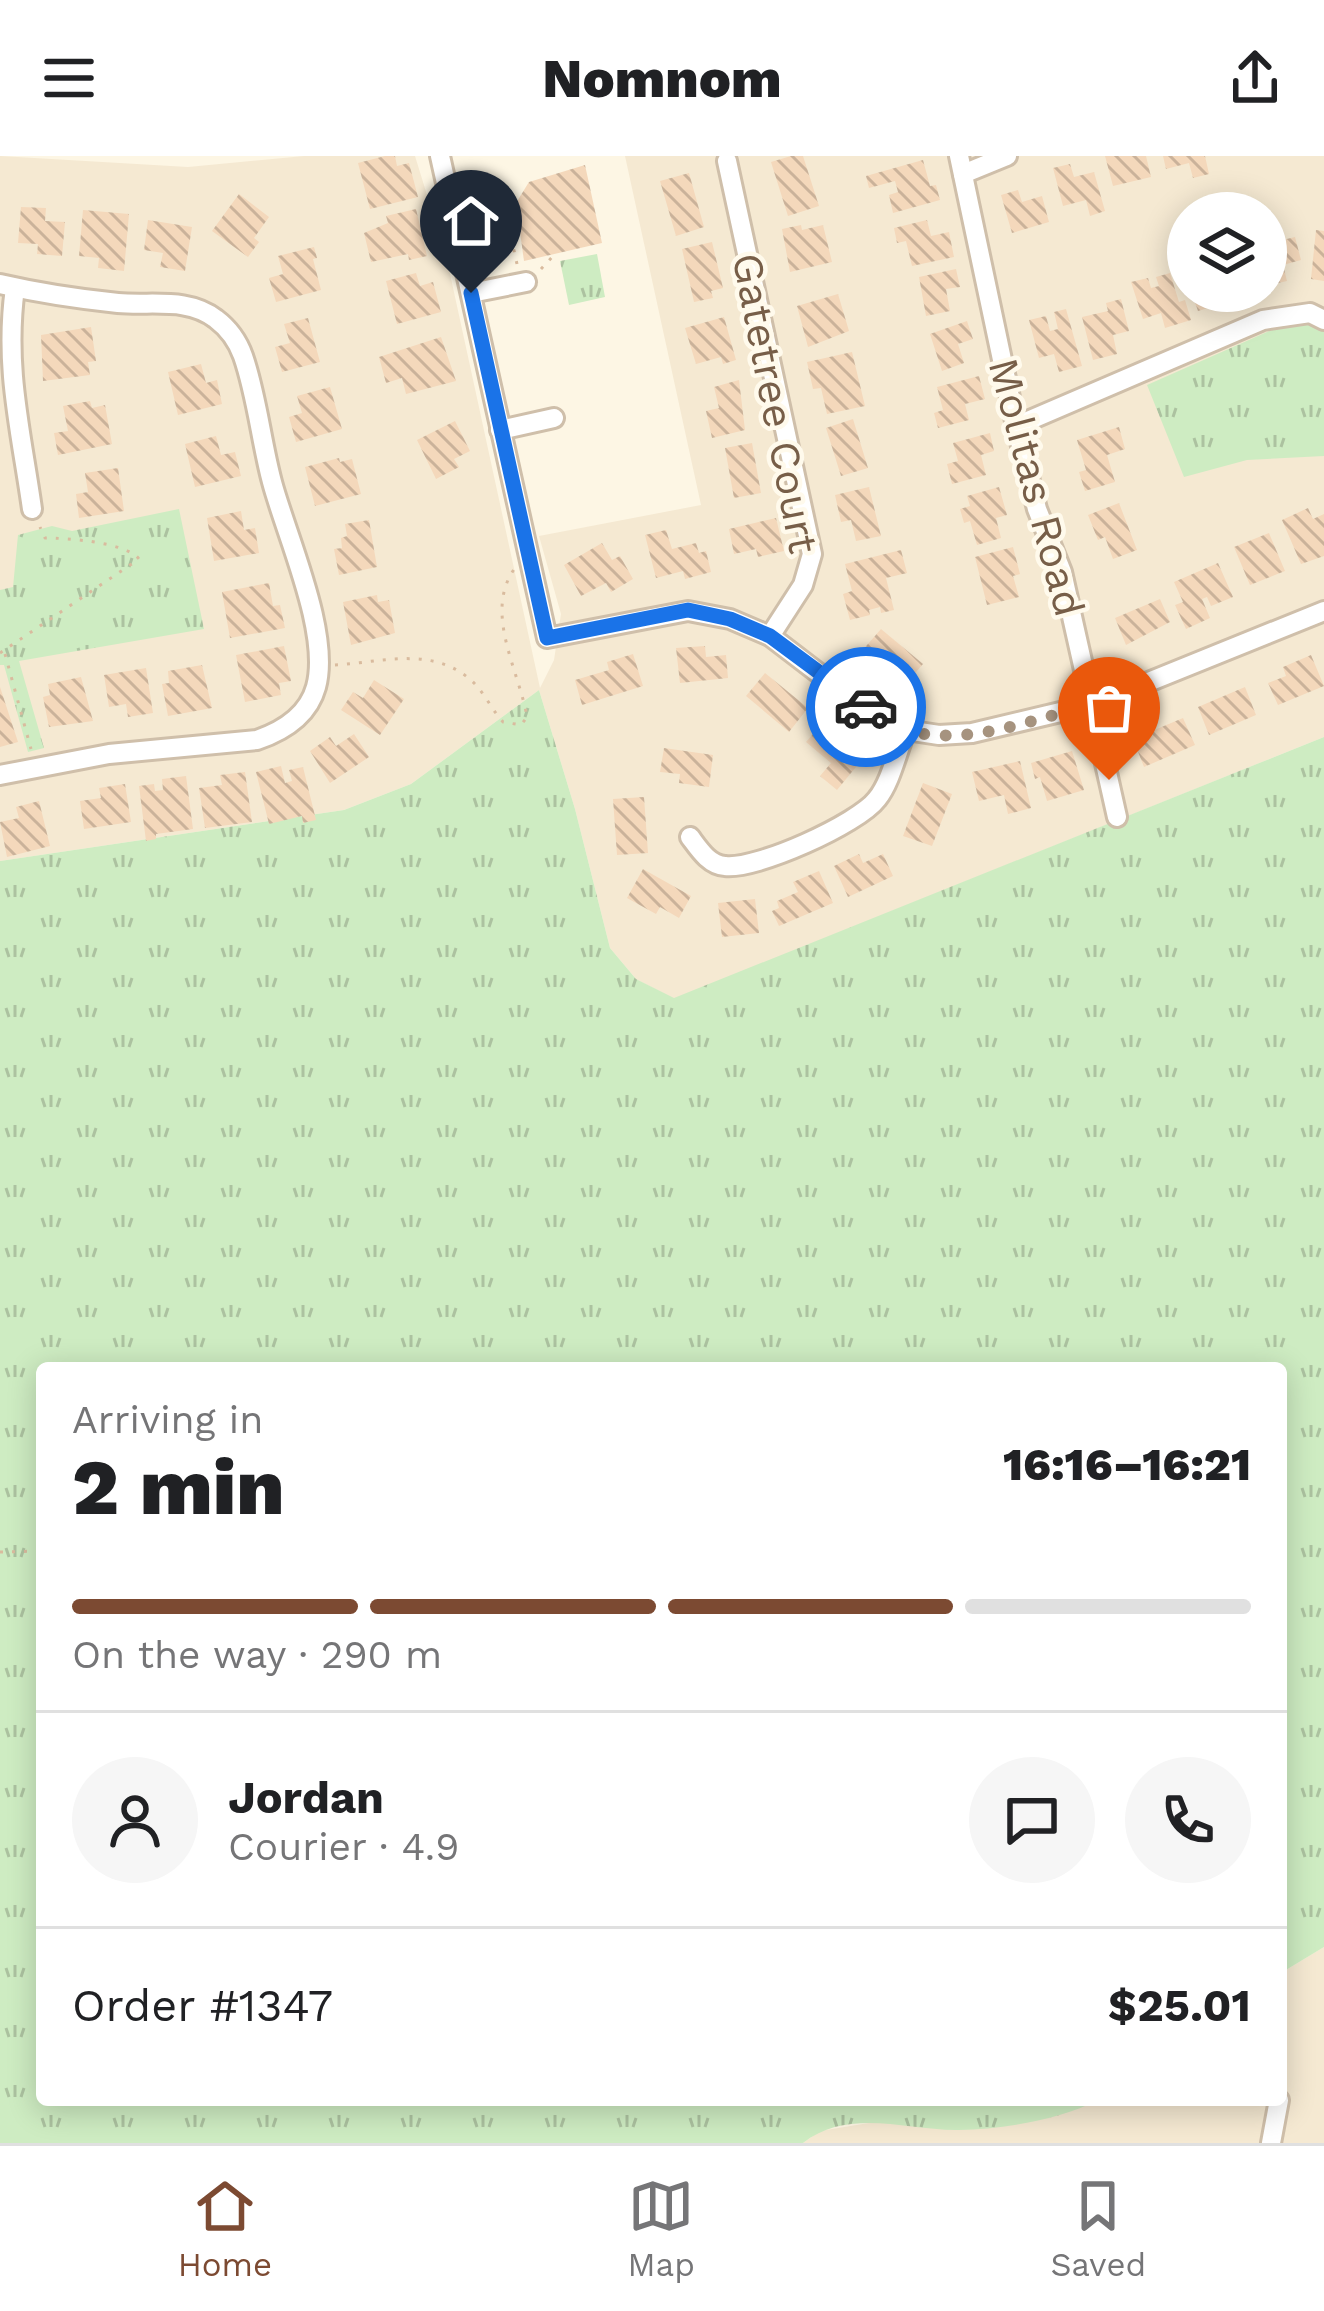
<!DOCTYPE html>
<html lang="en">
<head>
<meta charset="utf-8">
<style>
  :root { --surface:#fff; --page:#f6f6f6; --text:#202124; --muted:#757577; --line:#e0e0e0; --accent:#7c4a32 }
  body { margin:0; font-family:"Work Sans",sans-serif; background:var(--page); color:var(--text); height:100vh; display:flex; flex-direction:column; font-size:45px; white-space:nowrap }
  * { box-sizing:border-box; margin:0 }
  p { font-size:39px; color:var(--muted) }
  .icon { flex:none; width:66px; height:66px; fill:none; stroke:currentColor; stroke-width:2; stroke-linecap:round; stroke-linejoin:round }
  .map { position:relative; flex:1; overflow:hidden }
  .panel { position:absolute; left:36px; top:1206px; width:1251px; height:744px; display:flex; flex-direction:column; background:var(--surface); border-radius:12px; box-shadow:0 6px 30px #0003 }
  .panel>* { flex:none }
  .controls { position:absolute; left:1167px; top:36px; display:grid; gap:24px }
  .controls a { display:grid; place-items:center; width:120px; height:120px; border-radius:50%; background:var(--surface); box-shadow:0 6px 30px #0003; font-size:60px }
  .pin { position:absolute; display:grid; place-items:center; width:102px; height:102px; color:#fff; margin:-123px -51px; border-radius:50% 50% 50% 0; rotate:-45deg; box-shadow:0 0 12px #0007 }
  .pin .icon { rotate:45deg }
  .courier { position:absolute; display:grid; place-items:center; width:120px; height:120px; margin:-60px; border:9px solid #1a73e8; border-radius:50%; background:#fff; color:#222; box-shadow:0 3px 15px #0007 }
  .overview em { font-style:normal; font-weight:800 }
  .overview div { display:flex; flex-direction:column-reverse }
  .overview { display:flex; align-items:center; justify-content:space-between; height:204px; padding:0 36px }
  h1 { font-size:78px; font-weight:800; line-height:90px }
  .bar { display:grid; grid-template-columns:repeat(4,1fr); gap:18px 12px; align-content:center; height:144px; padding:0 36px }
  .bar i { height:15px; border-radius:9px; background:var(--line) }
  .bar .selected { background:var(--accent) }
  .bar p { grid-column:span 4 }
  .line { display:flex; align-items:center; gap:30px; padding:0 36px; border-top:3px solid var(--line) }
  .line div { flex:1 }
  .round { display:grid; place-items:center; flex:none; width:126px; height:126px; border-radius:63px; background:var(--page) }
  header { display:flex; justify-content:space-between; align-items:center; height:156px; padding:0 36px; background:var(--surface); font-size:54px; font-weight:800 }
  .tab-bar { display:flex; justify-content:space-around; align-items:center; height:168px; border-top:3px solid var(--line); background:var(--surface); font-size:33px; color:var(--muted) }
  .tab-bar a { display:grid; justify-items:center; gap:6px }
  .tab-bar .selected { color:var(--accent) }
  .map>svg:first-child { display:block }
</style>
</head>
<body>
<header><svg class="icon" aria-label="menu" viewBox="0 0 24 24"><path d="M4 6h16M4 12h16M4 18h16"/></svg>Nomnom<svg class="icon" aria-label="share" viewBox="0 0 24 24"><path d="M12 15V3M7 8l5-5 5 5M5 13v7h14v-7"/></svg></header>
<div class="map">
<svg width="1324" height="1987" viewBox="0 0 1324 1987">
  <defs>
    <pattern id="grass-tufts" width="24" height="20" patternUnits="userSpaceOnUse" patternTransform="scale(3)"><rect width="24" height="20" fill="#ceecc2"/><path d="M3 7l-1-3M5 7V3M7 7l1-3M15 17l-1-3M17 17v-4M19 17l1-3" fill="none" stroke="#acc2a0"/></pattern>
    <pattern id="building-back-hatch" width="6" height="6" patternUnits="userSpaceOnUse" patternTransform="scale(3)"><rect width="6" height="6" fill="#f4d8bb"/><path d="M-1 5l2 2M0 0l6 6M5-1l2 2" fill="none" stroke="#cab29a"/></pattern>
  </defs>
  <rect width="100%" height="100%" fill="#fdf6e4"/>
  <!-- residential -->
  <g fill="#f5e9d2" fill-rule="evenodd">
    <path d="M0 0 188 11 304 0H415L447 104 540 532 554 504 561 458 539 380 701 349 625 0H1324V581L674 843 636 823 610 792 575 653 539 534 411 628 344 654 0 705ZM1188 57H1266V135H1188Z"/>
    <path d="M1324 1791V1987H803L820 1975 881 1965 957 1974 1098 1944H1281V1817Z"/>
  </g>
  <!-- grass -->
  <g fill="url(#grass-tufts)">
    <path d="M597 98 605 141 569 149 560 105Z"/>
    <path d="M1310 167 1324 170V300L1247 304 1184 321 1147 229 1276 172Z"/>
    <path d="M179 353 204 473 19 505 44 592 28 596 4 509H0V434L13 431 18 379 52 370 72 375Z"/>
    <path d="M539 534 575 653 610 792 636 823 674 842 1324 581V1791L1281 1817V1212H42V1944H1098C1060 1964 1003 1973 959 1974 907 1975 850 1951 803 1987H0V705L344 654 411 628Z"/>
  </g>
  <!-- building -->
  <g fill="url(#building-back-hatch)">
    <path d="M385 0H395L397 10 409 7 418 41 370 53 358 7Z"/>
    <path d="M791 0H803L819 50 788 60 771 6Z"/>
    <path d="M1105 0H1146L1151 21 1113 30Z"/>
    <path d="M1163 0H1205L1209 18 1193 22 1189 7 1166 13Z"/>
    <path d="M923 4 930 30 936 29 940 44 893 57 889 39 898 36 895 25 869 32 866 20Z"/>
    <path d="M1070 8 1074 21 1094 16 1105 55 1090 60 1086 44 1063 50 1053 12Z"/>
    <path d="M585 9 602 87 524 105 516 47 529 26Z"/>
    <path d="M689 17 704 71 676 80 660 25Z"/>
    <path d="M1018 34 1022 46 1042 40 1049 66 1012 77 1001 39Z"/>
    <path d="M239 38 269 61 254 82 259 86 248 101 212 75Z"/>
    <path d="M21 51 46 52 45 65 65 66 62 100 37 98 38 88 18 87Z"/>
    <path d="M416 53 427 100 409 104 408 98 371 106 364 77 388 67 386 60Z"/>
    <path d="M83 54 129 58 124 115 98 112 99 102 79 100Z"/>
    <path d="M148 64 192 71 185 115 160 111 163 97 144 94Z"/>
    <path d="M927 64 931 80 949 76 954 101 912 110 906 85 897 87 894 72Z"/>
    <path d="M801 69 802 74 823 69 832 106 790 116 782 73Z"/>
    <path d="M1316 74 1324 75V125L1311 123Z"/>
    <path d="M1295 81 1301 104 1283 109 1287 125 1269 129 1266 88Z"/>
    <path d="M712 86 723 132 711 135 713 142 694 146 682 93Z"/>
    <path d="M314 91 317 102 313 103 321 134 276 146 269 122 283 118 278 100Z"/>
    <path d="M956 113 960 131 946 133 950 155 926 160 919 121Z"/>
    <path d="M416 117 420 130 433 126 441 156 397 168 386 125Z"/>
    <path d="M1170 117 1179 146 1185 144 1191 164 1165 172 1161 157 1143 163 1131 126 1148 122 1151 132 1159 130 1156 121Z"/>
    <path d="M1191 135H1217L1221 148 1198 155Z"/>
    <path d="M838 138 849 175 808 191 797 150Z"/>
    <path d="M1121 143 1129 175 1113 179 1117 198 1093 204 1082 161 1108 155 1106 147Z"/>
    <path d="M1066 153 1082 210 1059 216 1054 198 1039 202 1029 164 1046 160 1050 175 1058 173 1054 156Z"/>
    <path d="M724 161 736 204 723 208 721 201 696 208 685 172Z"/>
    <path d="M308 162 320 206 282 216 275 191 290 187 284 168Z"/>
    <path d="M967 165 973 183 958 188 964 207 942 215 930 178Z"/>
    <path d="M91 171 96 205 88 206 90 219 43 225 41 179Z"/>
    <path d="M441 181 456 225 406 238 402 222 386 227 379 201Z"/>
    <path d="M852 196 865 250 827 258 821 232 813 233 807 206Z"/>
    <path d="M201 208 206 227 217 224 222 248 178 259 168 216Z"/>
    <path d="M979 220 985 243 965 248 969 264 938 272 934 257 943 254 937 231Z"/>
    <path d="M739 224 745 274 712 282 706 255 719 252 714 231Z"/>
    <path d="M330 231 342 273 296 286 289 261 302 257 297 240Z"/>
    <path d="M90 245 92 252 105 249 112 288 58 299 54 277 68 275 63 250Z"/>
    <path d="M853 263 868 312 841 320 826 272Z"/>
    <path d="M455 265 470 295 454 303 459 311 436 323 417 284Z"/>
    <path d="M1119 271 1125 293 1107 299 1115 326 1085 335 1079 316 1086 314 1077 284Z"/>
    <path d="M990 277 994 295 981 299 986 319 952 328 947 308 958 305 953 287Z"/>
    <path d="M216 280 221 299 235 296 241 320 195 331 185 288Z"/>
    <path d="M752 287 761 337 734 342 725 292Z"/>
    <path d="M339 302 340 306 352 303 361 338 315 350 305 311Z"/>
    <path d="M118 312 124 355 79 362 76 338 88 336 85 317Z"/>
    <path d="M869 331 881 380 856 385 851 364 841 366 835 339Z"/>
    <path d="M999 331 1007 359 996 362 1001 382 977 389 970 365 964 367 960 353 970 350 967 340Z"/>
    <path d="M1119 347 1137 394 1113 403 1105 381 1098 384 1088 359Z"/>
    <path d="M1308 352 1313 363 1324 358V400L1301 408 1282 364Z"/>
    <path d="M241 355 244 374 255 372 259 397 214 405 207 362Z"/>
    <path d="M776 362 784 395 758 401 756 393 734 398 729 373Z"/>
    <path d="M369 364 377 411 339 419 334 393 342 392 341 382 347 380 345 368Z"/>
    <path d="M666 374 672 393 696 387 699 397 706 395 711 416 685 423 683 415 656 422 645 379Z"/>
    <path d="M1269 377 1285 415 1250 429 1234 391Z"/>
    <path d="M602 387 612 404 620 400 633 423 611 436 606 427 581 440 564 409Z"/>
    <path d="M1013 391 1020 418 1013 420 1019 441 987 449 975 401Z"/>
    <path d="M901 394 907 417 886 422 894 454 881 457 880 451 869 454 870 459 850 464 843 438 852 435 845 408Z"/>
    <path d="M1218 407 1233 441 1211 450 1207 441 1202 443 1210 462 1186 473 1175 449 1183 446 1174 426Z"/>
    <path d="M269 427 273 450 280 449 285 472 230 482 222 436Z"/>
    <path d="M377 439 378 446 389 444 395 477 351 489 343 446Z"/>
    <path d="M1160 443 1170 466 1126 489 1115 462Z"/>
    <path d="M881 473 923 508 903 531 861 496Z"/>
    <path d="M284 490 291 525 279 527 281 539 245 546 236 499Z"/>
    <path d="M705 490 706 501 726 499 728 522 680 527 676 492Z"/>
    <path d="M633 498 643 530 582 549 575 524 609 514 607 506Z"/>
    <path d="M1311 499 1324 530 1278 549 1268 527 1286 520 1283 511Z"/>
    <path d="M202 509 212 552 168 560 162 528 169 527 168 515Z"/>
    <path d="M146 512 153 557 128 561 126 548 109 551 104 519Z"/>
    <path d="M765 517 808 552 789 576 746 540Z"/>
    <path d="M81 521 93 565 49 571 43 541 50 539 48 528Z"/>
    <path d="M374 524 404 543 380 579 341 554 353 536 363 542Z"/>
    <path d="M0 531 18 586 0 591Z"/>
    <path d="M1245 531 1256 559 1209 579 1198 551Z"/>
    <path d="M1183 562 1195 589 1144 611 1133 583Z"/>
    <path d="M826 563 865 600 837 634 820 620 831 607 806 586Z"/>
    <path d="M354 578 369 601 330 627 310 595 330 581 336 590Z"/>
    <path d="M664 592 713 599 709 631 679 627 680 618 660 616Z"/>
    <path d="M1072 595 1084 634 1047 645 1040 621 1035 623 1031 607Z"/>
    <path d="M1020 605 1031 652 1008 658 1004 639 979 645 972 616Z"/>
    <path d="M281 610 285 627 292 625 289 614 303 611 316 664 303 667 302 660 269 668 256 616Z"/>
    <path d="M245 616 252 666 205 672 199 632 222 629 220 619Z"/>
    <path d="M186 620 193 673 156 678V683L146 685 139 630 154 628 155 635 163 634 162 623Z"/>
    <path d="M923 627 952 638 932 690 903 680Z"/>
    <path d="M125 628 131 666 84 673 80 645 101 642 99 632Z"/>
    <path d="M644 641 648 697 617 699 613 643Z"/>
    <path d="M39 645 50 690 7 701 0 666 19 662 16 651Z"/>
    <path d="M859 698 863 707 883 698 893 720 848 741 834 710Z"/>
    <path d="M643 713 691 740 679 762 660 751 656 758 627 742Z"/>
    <path d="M819 715 833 747 779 770 772 755 779 752 777 745 798 736 793 726Z"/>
    <path d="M755 743 759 777 722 781 718 747Z"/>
  </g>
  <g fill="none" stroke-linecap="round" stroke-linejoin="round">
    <!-- minor casing -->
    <g stroke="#cfbfaa" stroke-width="24">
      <g id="minor">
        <path d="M440 0 547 482 688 455 730 463 770 480 851 542 906 574 939 579 972 577 1094 548 1324 455"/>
        <path d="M959 0 1016 270 1037 353 1062 416 1117 661"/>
        <path d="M727 5 812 398 803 429 770 480"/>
        <path d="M963 18 1007 0"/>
        <path d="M0 128C39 137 79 143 118 147 152 150 188 141 216 163 228 172 238 186 243 200 257 240 261 285 272 326 286 379 331 477 316 531 308 560 283 575 257 584L109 598 0 619"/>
        <path d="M15 132C4 211 21 275 32 353"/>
        <path d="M471 137 526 126"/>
        <path d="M1016 270 1263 164 1310 157 1324 164"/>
        <path d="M500 274 554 262"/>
        <path d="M690 681C699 693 709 709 725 710 756 714 858 668 877 643 891 626 897 595 906 574"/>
        <path d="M1271 1987 1279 1944"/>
      </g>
    </g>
    <!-- path -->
    <g stroke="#d9bb9e" stroke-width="3" stroke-dasharray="3 9" stroke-linecap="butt">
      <path d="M517 108 509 72 519 60"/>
      <path d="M541 113 555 98"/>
      <path d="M0 497 139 403C125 386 67 382 45 382L40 371"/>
      <path d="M5 498 31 593"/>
      <path d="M335 509C384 506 435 489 474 527 485 538 492 554 503 566L521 569 527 561C519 514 483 456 515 412"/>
      <path d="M0 1396 42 1395"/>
    </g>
    <!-- minor -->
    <use href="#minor" stroke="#fff" stroke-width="18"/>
  </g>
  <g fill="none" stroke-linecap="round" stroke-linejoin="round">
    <!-- done -->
    <path stroke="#a6937f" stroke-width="12" stroke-dasharray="0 21.6" d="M866 551C879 558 893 570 907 574 965 592 1037 562 1094 548L1109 624"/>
    <!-- route -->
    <path stroke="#1a73e8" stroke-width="15" d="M471 137 547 482 688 454 730 463 770 480 866 551"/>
  </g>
  <g text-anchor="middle" stroke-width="9" stroke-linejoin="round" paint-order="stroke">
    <!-- street labels -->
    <g font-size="42" fill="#775e48" stroke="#fffaec">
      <text transform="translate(776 247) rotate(79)" y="15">Gatetree Court</text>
      <text transform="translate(1037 331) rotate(75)" y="15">Molitas Road</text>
    </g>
  </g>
</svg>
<div class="controls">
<a><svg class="icon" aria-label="layers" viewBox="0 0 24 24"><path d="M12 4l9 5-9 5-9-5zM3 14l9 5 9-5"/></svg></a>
</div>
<div class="pin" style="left:1109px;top:624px;background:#ea580c"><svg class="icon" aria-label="bag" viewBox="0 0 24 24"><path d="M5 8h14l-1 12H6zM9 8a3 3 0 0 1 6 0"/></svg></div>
<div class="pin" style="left:471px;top:137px;background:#1f2937"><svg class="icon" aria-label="home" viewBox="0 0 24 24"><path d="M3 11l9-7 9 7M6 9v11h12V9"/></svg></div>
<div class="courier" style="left:866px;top:551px"><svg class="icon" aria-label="car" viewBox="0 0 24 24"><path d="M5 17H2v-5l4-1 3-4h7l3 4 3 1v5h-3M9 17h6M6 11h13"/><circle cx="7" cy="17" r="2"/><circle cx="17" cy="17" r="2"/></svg></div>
<section class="panel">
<div class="overview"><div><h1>2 min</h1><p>Arriving in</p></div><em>16:16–16:21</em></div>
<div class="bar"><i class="selected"></i><i class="selected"></i><i class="selected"></i><i></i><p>On the way · 290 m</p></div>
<div class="line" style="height:216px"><a class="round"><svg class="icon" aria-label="person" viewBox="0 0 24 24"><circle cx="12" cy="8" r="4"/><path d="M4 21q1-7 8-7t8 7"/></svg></a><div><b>Jordan</b><p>Courier · 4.9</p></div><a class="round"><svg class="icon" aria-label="chat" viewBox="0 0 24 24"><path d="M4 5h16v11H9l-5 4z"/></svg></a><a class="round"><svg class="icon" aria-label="phone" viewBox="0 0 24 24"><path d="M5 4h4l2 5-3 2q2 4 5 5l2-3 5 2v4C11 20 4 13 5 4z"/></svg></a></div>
<div class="line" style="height:156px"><div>Order #1347</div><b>$25.01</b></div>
</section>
</div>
<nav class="tab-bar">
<a class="selected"><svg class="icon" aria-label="home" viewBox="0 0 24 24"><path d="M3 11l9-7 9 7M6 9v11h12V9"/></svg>Home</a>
<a><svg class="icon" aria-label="map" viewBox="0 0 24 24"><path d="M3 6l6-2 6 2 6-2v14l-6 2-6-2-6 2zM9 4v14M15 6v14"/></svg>Map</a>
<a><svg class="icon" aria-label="saved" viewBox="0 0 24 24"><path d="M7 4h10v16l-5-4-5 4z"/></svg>Saved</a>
</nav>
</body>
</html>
